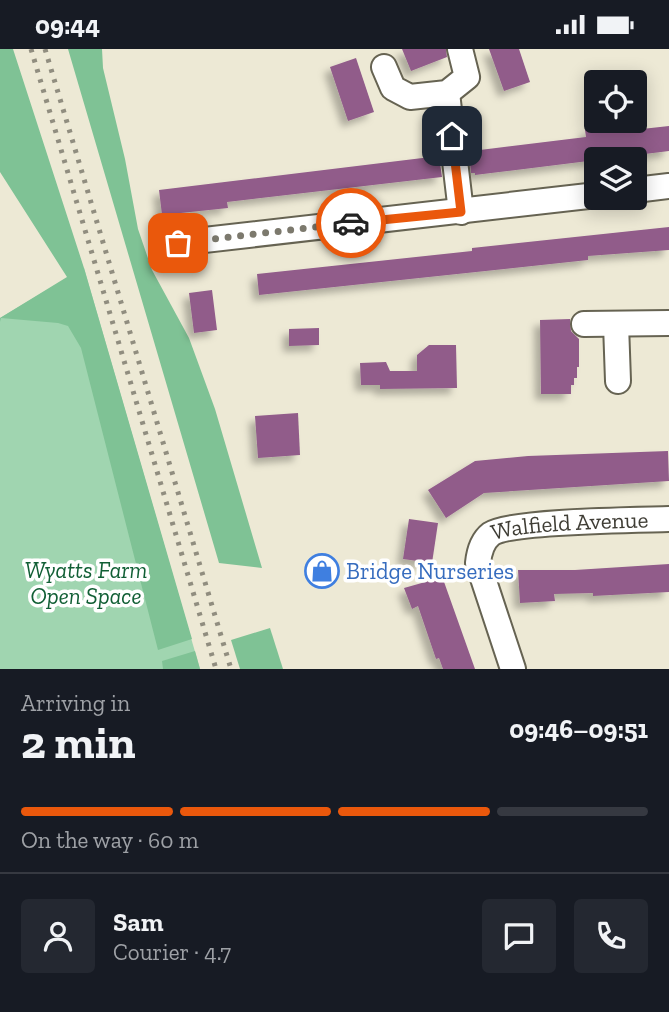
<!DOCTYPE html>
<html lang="en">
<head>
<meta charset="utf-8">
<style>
  :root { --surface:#171b24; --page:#242831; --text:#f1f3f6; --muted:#9ea1a6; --line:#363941; --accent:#ea580c }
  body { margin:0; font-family:"Zilla Slab",serif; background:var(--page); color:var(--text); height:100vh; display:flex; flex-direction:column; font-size:26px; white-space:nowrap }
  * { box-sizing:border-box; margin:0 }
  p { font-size:23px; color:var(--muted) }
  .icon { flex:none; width:38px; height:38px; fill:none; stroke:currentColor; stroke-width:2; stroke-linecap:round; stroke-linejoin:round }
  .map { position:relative; height:620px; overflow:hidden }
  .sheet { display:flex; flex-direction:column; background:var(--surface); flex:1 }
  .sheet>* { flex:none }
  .tools { position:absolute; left:584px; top:21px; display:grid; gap:14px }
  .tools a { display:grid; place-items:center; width:63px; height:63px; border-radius:7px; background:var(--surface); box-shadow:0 4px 18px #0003; font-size:35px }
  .pin { position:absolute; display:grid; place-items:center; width:60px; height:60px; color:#fff; margin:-30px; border-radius:14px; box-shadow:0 4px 10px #0006 }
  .courier { position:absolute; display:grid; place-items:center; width:70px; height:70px; margin:-35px; border:5px solid #ea580c; border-radius:50%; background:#fff; color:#222; box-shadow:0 2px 9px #0007 }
  .headline em { font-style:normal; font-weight:700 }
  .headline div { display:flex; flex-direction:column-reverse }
  .headline { display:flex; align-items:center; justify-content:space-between; height:119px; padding:0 21px }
  h1 { font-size:46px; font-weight:700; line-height:52px }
  .bar { display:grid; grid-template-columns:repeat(4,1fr); gap:10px 7px; align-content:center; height:84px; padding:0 21px }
  .bar i { height:9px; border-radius:5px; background:var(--line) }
  .bar .current { background:var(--accent) }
  .bar p { grid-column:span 4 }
  .line { display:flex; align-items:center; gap:18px; padding:0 21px; border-top:2px solid var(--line) }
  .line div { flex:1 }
  .round { display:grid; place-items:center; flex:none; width:74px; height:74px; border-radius:7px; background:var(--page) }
  .status { display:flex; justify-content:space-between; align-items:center; height:49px; padding:0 35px; background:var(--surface); direction:ltr }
  .status svg { height:19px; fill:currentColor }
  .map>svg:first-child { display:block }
</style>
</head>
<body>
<div class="status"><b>09:44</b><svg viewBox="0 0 49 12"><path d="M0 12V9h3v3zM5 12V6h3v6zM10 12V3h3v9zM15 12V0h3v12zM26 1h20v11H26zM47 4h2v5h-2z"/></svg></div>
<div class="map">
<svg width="669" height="620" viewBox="0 0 669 620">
  <defs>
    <filter id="shadow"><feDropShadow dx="-6" dy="6" stdDeviation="3.5" flood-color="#0004"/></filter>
  </defs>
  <rect width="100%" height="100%" fill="#ede9d5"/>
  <!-- green -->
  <path fill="#a0d5b0" d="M84 219 200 620H0V269Z"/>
  <!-- forest -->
  <g fill="#7fc295">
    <path d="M0 0H13L84 219 192 590 158 601 81 299 68 277 58 274 1 269 0 273V269L67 228 0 123Z"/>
    <path d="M68 0H102L103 19 125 110 138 180 152 221 189 289 215 360 262 519 219 514Z"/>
    <path d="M270 579 283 620H240L231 591Z"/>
    <path d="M195 602 200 620H163L162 612Z"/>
  </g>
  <!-- building -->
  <g fill="#915c8a" filter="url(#shadow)">
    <path d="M402 0H446L447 8 411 22Z"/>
    <path d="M489 0H519L530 33 504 42Z"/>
    <path d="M356 9 374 63 348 72 330 18Z"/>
    <path d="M669 77V102L475 126V124H471L469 103 472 102 586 88 585 81 614 78 615 83Z"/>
    <path d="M439 107 442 128 227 153 228 159 162 166 159 141Z"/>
    <path d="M669 178V201L588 207V211L259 246 257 225 472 202V199Z"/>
    <path d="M212 241 217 281 194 284 189 244Z"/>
    <path d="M570 270 571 282 579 290V318H577V329H574V336H571V345H541L540 271Z"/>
    <path d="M319 279V296L289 297V280Z"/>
    <path d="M429 296H456L457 339 380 340V336H361L360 314 386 313 390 322H417V306Z"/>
    <path d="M298 364 300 406 258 409 255 367Z"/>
    <path d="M668 402 669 432 484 444 446 469 428 441 475 412 528 407Z"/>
    <path d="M409 470 438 474 432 514 403 510Z"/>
    <path d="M669 515V543L593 547V544L554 545 555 552 520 554 518 521H575Z"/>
    <path d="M436 530H443L475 620H443L439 609 436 610 418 557 412 560 404 539Z"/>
  </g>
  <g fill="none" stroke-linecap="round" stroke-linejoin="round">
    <!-- street casing -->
    <g stroke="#666352" stroke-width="28">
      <g id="street">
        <path d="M384 18 393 39 410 48 447 44 467 28 460 0"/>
        <path d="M447 44 461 163"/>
        <path d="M635 141 669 137"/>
        <path d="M178 194 597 146"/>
        <path d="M584 275 669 274"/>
        <path d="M616 275 618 332"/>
        <path id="s1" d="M513 620 478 514C479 504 482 492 491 485 509 472 639 471 669 470"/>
      </g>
    </g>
    <!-- street -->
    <use href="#street" stroke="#fff" stroke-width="24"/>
    <!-- rail -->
    <g stroke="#908d7f" stroke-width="5" stroke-dasharray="3.5 7" stroke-linecap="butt">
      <path d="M31 0 216 620"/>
      <path d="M45 0 231 620"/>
    </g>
  </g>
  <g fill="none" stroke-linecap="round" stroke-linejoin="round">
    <!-- done -->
    <path stroke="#7c796d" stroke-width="7" stroke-dasharray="0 12.6" d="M178 194 351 174"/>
    <!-- route -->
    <path stroke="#ea580c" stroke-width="9" d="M351 174 461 163 452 87"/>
  </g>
  <!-- icons -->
  <defs>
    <g id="shop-ring" transform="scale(1.75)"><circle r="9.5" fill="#fff" stroke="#3f7fe0" stroke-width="1.5"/><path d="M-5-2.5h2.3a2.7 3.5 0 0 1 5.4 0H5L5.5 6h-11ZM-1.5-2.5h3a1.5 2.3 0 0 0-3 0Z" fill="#3f7fe0"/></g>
  </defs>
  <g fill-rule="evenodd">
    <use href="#shop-ring" x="322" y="522"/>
  </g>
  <g text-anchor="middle" stroke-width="7" stroke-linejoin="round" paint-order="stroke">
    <!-- street labels -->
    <g font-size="23" fill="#3f3d35" stroke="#fff">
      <text dy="8" stroke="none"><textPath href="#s1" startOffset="224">Walfield Avenue</textPath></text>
    </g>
    <!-- park labels -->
    <g font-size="23" font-style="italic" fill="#115f35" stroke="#fff">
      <text x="86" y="529">Wyatts Farm<tspan x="86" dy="26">Open Space</tspan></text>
    </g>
    <!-- shop labels -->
    <g font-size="23" fill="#366cbe" stroke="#fff" text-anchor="start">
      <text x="346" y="530">Bridge Nurseries</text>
    </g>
  </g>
</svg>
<div class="tools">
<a><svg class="icon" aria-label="locate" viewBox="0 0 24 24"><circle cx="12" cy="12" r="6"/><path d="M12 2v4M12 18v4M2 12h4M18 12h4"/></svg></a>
<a><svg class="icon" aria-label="layers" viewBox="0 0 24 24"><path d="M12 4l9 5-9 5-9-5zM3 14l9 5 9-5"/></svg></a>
</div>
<div class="pin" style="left:178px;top:194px;background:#ea580c"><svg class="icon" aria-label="bag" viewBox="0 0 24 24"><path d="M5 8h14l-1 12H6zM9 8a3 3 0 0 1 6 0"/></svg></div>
<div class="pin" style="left:452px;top:87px;background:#1f2937"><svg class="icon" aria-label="home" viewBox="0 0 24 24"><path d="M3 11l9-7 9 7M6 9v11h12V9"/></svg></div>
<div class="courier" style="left:351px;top:174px"><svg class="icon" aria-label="car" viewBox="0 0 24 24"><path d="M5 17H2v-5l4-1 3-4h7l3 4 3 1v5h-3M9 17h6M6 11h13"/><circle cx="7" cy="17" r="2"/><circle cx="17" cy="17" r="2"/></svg></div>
</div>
<section class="sheet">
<div class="headline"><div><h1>2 min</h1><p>Arriving in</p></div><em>09:46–09:51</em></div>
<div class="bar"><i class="current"></i><i class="current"></i><i class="current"></i><i></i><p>On the way · 60 m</p></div>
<div class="line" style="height:126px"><a class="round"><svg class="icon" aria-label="person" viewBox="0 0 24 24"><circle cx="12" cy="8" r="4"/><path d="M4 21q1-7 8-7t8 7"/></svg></a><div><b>Sam</b><p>Courier · 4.7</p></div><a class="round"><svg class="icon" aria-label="chat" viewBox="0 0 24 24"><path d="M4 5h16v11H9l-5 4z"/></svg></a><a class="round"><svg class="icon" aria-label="phone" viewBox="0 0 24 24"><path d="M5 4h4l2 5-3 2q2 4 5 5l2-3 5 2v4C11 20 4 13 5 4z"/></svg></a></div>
</section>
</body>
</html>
